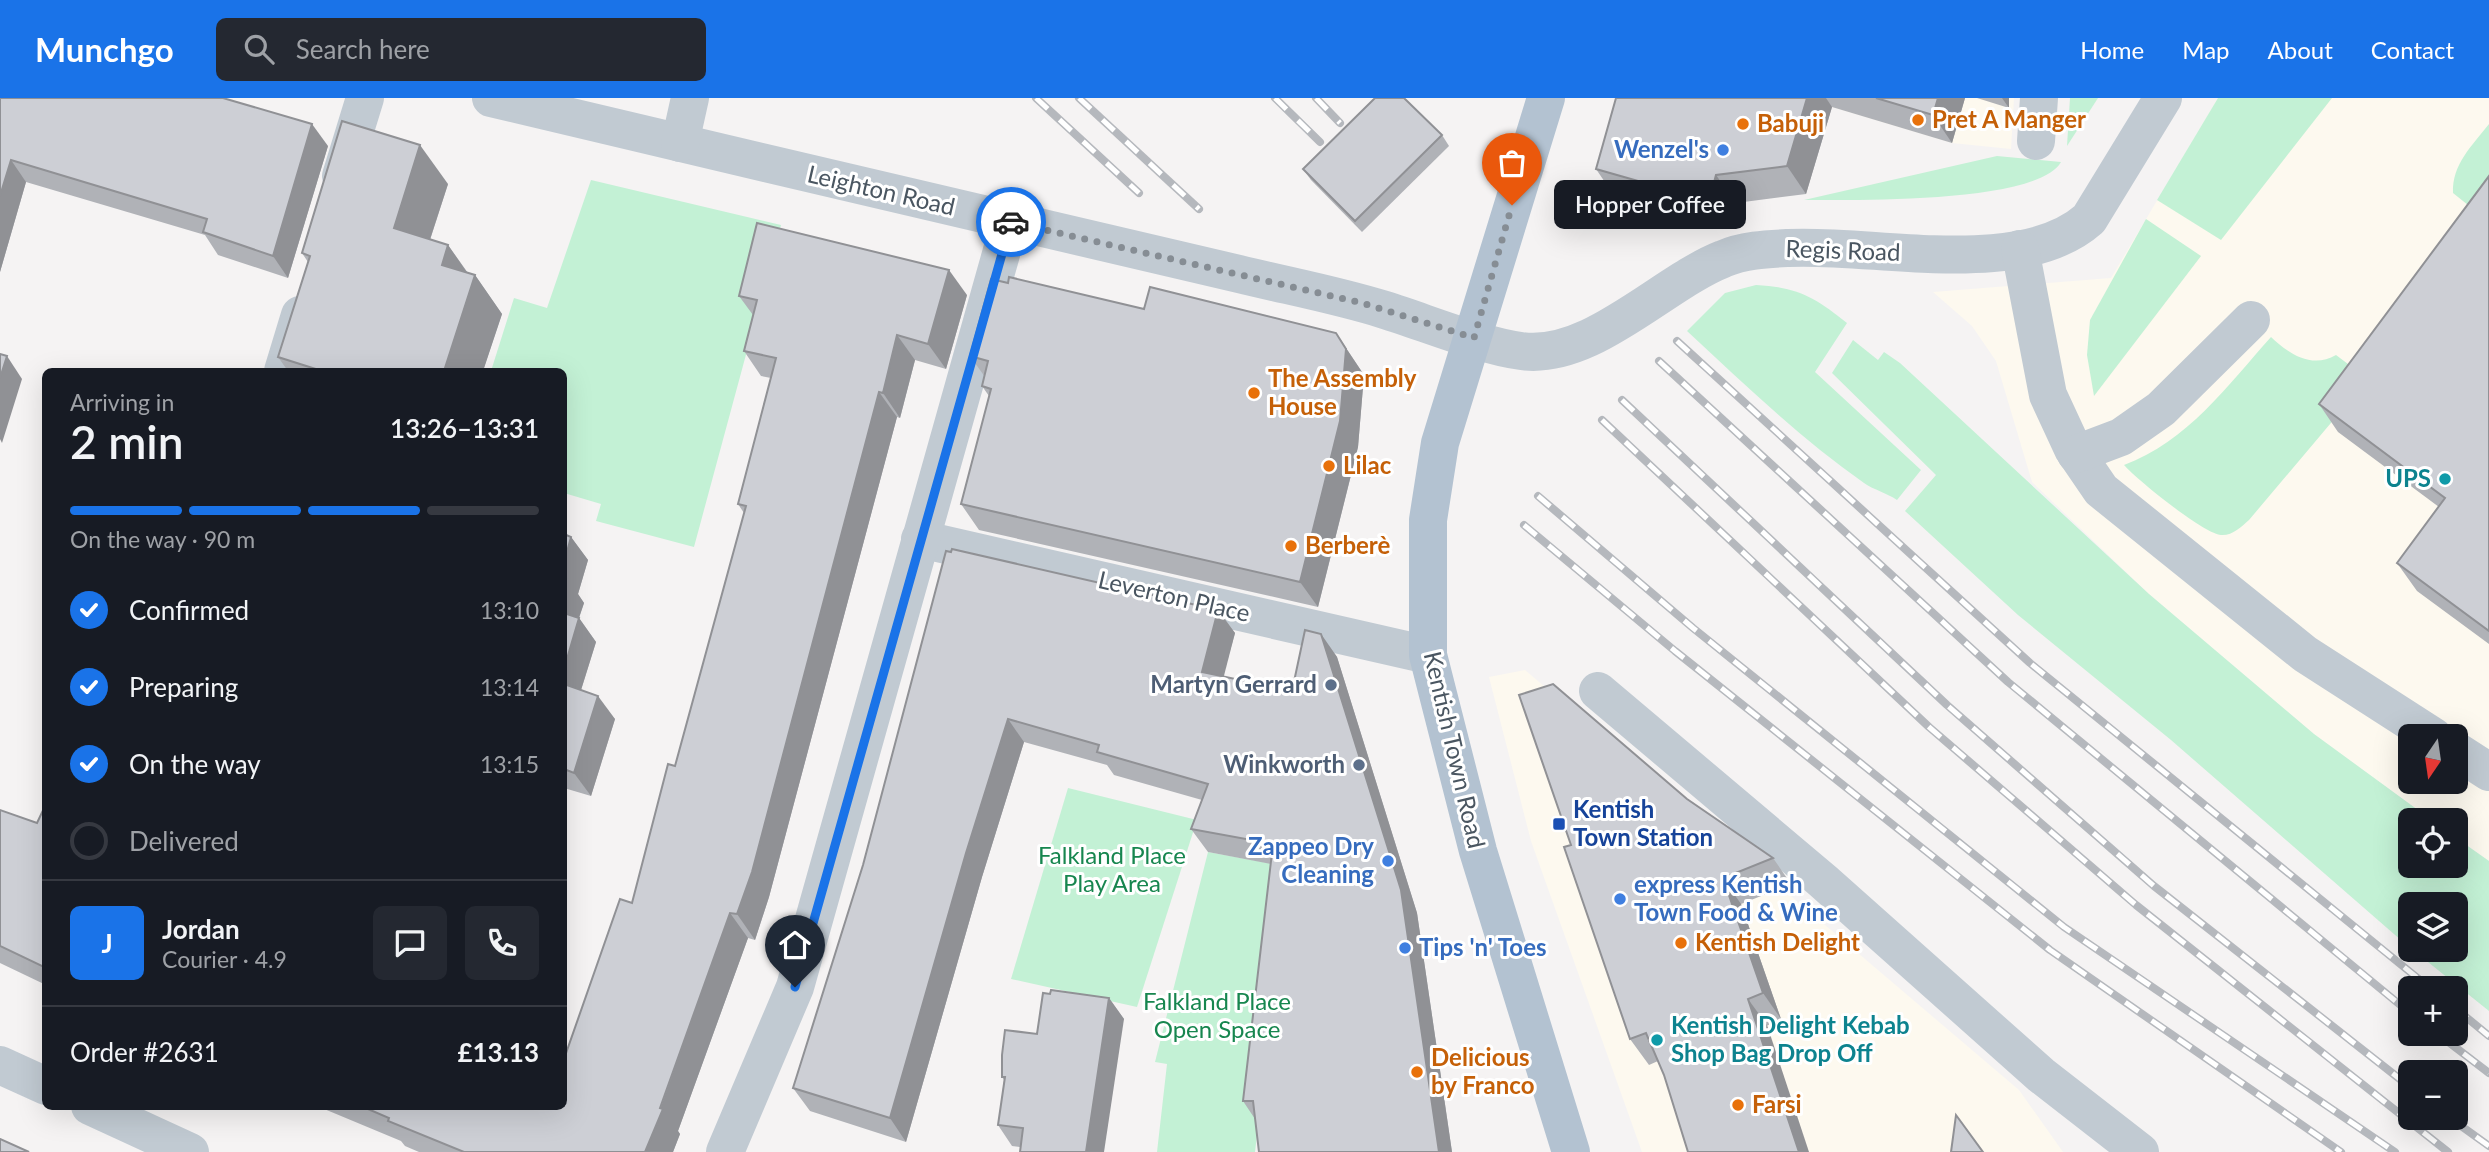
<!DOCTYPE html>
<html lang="en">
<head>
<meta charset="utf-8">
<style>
  :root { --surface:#171b24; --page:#242831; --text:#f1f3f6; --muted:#9ea1a6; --line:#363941; --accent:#1a73e8 }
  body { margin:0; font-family:Lato,sans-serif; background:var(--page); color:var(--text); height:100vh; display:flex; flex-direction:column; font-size:26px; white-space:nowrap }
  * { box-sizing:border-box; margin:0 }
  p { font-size:23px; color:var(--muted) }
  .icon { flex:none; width:38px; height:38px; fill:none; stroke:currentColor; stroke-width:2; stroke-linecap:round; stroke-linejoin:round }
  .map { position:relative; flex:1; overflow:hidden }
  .sheet { position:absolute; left:42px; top:270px; width:525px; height:742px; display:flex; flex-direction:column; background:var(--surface); border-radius:10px; box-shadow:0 7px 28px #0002 }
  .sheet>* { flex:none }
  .needle { width:46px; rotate:193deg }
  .controls { position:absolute; left:2398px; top:626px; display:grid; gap:14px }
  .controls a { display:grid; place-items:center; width:70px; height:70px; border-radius:10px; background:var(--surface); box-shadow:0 7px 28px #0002; font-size:35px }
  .pin { position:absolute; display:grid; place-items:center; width:60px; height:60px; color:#fff; margin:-72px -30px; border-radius:50% 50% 50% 0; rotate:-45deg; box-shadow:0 0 7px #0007 }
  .pin .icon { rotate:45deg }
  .courier { position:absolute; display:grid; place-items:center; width:70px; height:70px; margin:-35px; border:5px solid #1a73e8; border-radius:50%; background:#fff; color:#222; box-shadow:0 2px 9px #0007 }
  .bubble { position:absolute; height:49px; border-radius:10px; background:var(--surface); box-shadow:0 7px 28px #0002; font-size:23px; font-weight:600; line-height:49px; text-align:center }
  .head em { font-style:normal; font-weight:600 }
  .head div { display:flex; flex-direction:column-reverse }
  .head { display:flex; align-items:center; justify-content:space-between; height:119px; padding:0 28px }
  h1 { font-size:46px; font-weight:600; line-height:52px }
  .bar { display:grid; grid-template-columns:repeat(4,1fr); gap:10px 7px; align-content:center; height:84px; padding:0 28px }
  .bar i { height:9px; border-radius:5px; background:var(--line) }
  .bar .on { background:var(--accent) }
  .bar p { grid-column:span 4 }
  .line { display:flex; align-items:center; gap:18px; padding:0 28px; border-top:2px solid var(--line) }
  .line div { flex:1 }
  .round { display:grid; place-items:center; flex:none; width:74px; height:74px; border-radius:10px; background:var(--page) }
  ol { padding:0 28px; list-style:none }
  li { display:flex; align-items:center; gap:21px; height:77px }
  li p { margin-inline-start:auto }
  li .icon { padding:7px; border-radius:50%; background:var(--accent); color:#fff; stroke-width:4 }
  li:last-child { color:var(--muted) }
  li i { width:38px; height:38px; border:4px solid var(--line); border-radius:50% }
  header { display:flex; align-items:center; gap:42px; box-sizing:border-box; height:98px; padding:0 35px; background:var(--accent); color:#fff }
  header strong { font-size:33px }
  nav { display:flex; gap:38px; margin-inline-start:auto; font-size:24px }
  .search { width:490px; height:63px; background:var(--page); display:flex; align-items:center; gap:18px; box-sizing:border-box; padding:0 24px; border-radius:10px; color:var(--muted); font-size:26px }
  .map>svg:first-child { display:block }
</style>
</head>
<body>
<header>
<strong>Munchgo</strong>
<div class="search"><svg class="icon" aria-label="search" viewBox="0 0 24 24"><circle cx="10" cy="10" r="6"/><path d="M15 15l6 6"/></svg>Search here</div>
<nav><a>Home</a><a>Map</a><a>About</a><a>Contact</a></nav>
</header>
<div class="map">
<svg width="2489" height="1054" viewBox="0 0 2489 1054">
  <rect width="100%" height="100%" fill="#f5f3f3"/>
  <!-- commercial -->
  <g fill="#fdf9ef" fill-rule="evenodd">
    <path d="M1802 0H2014L2011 51 1952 45Z"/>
    <path d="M2218 0H2489V763L2455 739V723H2433L2314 636 2149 496 2032 384 1996 263 1972 228 1933 194 2111 180ZM2410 639H2455V684H2410Z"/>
    <path d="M1525 572 2019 992 2063 1054H1642L1531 743 1489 579Z"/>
  </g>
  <!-- green -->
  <g fill="#c3f1d5">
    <path d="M2070 0H2098L2067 48Z"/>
    <path d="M2218 0H2332L2221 142 2157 102Z"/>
    <path d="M2489 26V101L2473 111 2453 95C2452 66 2472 48 2489 26Z"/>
    <path d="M1997 58 2061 64C2037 106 1852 102 1804 102Z"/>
    <path d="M591 82 781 127 694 449 596 423 601 406 564 395V273H491L514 200 547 210Z"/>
    <path d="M2146 121 2201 158 2094 298 2087 257 2090 222Z"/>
    <path d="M1756 187C1797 189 1815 199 1847 225L1815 274 1921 372 1897 402C1887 395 1874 392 1864 385 1800 340 1743 285 1687 233L1725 195Z"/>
    <path d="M2271 239C2289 256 2312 271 2336 257L2368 281 2249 422C2241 429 2232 438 2221 437 2204 436 2136 381 2124 367 2187 344 2228 287 2271 239Z"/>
    <path d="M1853 242 1878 262 1884 254 1900 265 2149 496 2314 636 2433 723H2410V768H2455V739L2489 763V913L2413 852H2455V807H2410V850L2171 642 2018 517 1905 413 1936 377 1832 275Z"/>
    <path d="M1068 690 1197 722 1137 909 1011 881Z"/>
    <path d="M1208 754 1289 769 1255 1054H1157L1167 966 1155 964Z"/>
  </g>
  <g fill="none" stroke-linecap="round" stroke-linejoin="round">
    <!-- minor -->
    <g stroke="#c1cad2" stroke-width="38">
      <path d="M491 0C740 60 990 117 1239 176 1288 188 1337 197 1385 212 1424 224 1482 248 1521 253 1591 263 1662 185 1723 161 1743 152 1767 151 1788 150 1874 145 2020 182 2089 121L2163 0"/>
      <path d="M2036 43 2039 0"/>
      <path d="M680 45 690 0"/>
      <path d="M341 78 365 0"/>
      <path d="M2020 151 2048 297 2073 351 2101 392 2305 556 2434 639"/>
      <path d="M283 273 300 217"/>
      <path d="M2076 356 2121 339 2161 311 2251 222"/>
      <path d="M920 441 1428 557"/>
      <path d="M1598 593 1823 783 2041 977 2140 1054"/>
      <path d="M2455 652 2489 674"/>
      <path d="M0 967 46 988"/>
      <path d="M90 1008 190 1054"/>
      <path d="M725 1054 795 889 1010 124"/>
    </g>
    <!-- major -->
    <path stroke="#b3c2d1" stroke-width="38" d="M1546 0 1440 345 1428 422V557L1478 753 1571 1054"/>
    <!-- rail casing -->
    <g stroke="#b5b8bd" stroke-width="8">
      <g id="rail">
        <path d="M1036 0 1139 95"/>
        <path d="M1079 0 1199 111"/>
        <path d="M1275 0 1320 44"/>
        <path d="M1316 0 1340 25"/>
        <path d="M1677 243 2030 565 2431 891"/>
        <path d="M1659 263 2008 584 2410 915"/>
        <path d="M1622 302 1947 607 2154 788 2410 989"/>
        <path d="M1602 322 1929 629 2136 807 2448 1054"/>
        <path d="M1538 398 1693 530 2064 829 2395 1054"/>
        <path d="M1524 427 1675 553 2050 852 2341 1054"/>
        <path d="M2455 910 2489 938"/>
        <path d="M2438 936 2489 975"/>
        <path d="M2450 1020 2489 1048"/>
      </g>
    </g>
    <!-- rail -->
    <use href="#rail" stroke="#fff" stroke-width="5" stroke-dasharray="16" stroke-linecap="butt"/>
  </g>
  <!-- wall -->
  <g fill="#b0b2b7">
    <path d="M0 0 328 48 288 180 218 157 205 137 26 84 0 174Z"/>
    <path d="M1616 0H1965L1952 45 1832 9 1806 96 1736 105 1732 120 1706 125 1615 99 1596 71Z"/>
    <path d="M1977 0H2009V10Z"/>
    <path d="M1442 37 1449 48 1362 134 1311 82 1303 71Z"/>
    <path d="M2489 78V546L2417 493 2397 465 2439 409 2338 334 2319 306Z"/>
    <path d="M448 86 430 142 448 147 468 175 475 177 502 216 483 273H288L278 259 308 164 302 155Z"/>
    <path d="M1008 185 1144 211 1336 235 1364 277 1358 349 1318 509 979 432 961 406 989 298 982 288 985 279 970 258Z"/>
    <path d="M967 197 946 271 915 262 900 320 897 319 769 799 755 842 748 840 678 1033 680 1036 673 1054H419L405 1048 401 1043 317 1008H564L632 805 675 668 744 415 738 406 771 280 761 278 744 253 753 217 739 198Z"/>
    <path d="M564 436 571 439 588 462 578 496 584 505 579 520 596 544 581 592 615 621 591 698 564 690Z"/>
    <path d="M946 453 1218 512 1235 535 1223 578 1292 593 1321 536 1337 559 1417 815 1452 1054H1259L1255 1021 1243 1003 1271 766 1208 754 1191 731 1202 702 1114 677 1107 667 1024 644 982 779 906 1044 810 1013 793 990 863 767Z"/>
    <path d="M1687 701 1773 760 1791 786 1741 806 1781 921 1664 977 1658 963 1649 967 1630 941Z"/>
    <path d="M46 706V887L0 865V712L37 725Z"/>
    <path d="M1109 900 1124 921 1020 1049 1012 1048 998 1027 1004 982 1002 979 1037 936Z"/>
  </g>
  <!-- shaded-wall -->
  <g fill="#909195">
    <path d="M1807 0H1826L1832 9 1806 96 1787 68Z"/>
    <path d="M1938 0H1965L1952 45 1933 17Z"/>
    <path d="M2002 0H2009V10Z"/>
    <path d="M312 26 328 48 288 180 273 158Z"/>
    <path d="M420 47 448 86 421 169 394 130Z"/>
    <path d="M11 62 26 84 0 174V98Z"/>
    <path d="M1716 77 1736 105 1732 120 1712 92Z"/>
    <path d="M448 147 473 183 475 177 502 216 483 273H444L442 167Z"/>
    <path d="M949 172 967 197 946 271 928 246Z"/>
    <path d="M1336 235 1364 277 1358 349 1318 509 1300 484Z"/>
    <path d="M897 237 915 262 900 320 883 295Z"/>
    <path d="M7 258 22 281 2 345 0 341V280Z"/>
    <path d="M879 294 897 319 769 799 755 842 737 816Z"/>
    <path d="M564 392 566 396 564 406Z"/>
    <path d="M571 439 588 462 578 496 584 505 573 537 564 523V465Z"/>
    <path d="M1218 512 1235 535 1219 597 1202 574Z"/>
    <path d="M579 520 596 544 576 608 564 591V571Z"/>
    <path d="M1321 536 1337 559 1417 815 1452 1054H1439Z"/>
    <path d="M598 598 615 621 591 698 574 675Z"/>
    <path d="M1008 621 1024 644 982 779 906 1044 890 1020 966 755Z"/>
    <path d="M1723 780 1741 806 1781 921 1763 895Z"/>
    <path d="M730 815 748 840 678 1033 680 1036 673 1054H645Z"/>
    <path d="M1109 900 1124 921 1104 1054H1086Z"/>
    <path d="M1748 901 1767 927 1809 1054H1799Z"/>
  </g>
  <!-- building -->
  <g fill="#cdcfd5" stroke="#909195" stroke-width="2">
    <path d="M0 0H223L312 26 273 158 203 134 207 121 11 62 0 98Z"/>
    <path d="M1375 0H1404L1442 37 1355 123 1303 71Z"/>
    <path d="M1616 0H1807L1787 68 1716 77 1712 92 1687 97 1596 71Z"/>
    <path d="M1876 0H1938L1933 17Z"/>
    <path d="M342 23 420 47 394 130 448 147 442 167 475 177 444 273H322L278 259 310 158 302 155Z"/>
    <path d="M2489 78V533L2397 465 2445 400 2319 306Z"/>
    <path d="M757 125 949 172 928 246 897 237 883 295 879 294 752 774 737 816 730 815 660 1010 663 1011 645 1054H464L388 1023 389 1020 361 1008H564V961L620 801 632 805 668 666 675 668 746 408 738 406 776 260 744 253 757 202 739 198Z"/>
    <path d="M1009 179 1144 211 1150 189 1336 235 1346 251 1340 323 1300 484 961 406 991 291 982 288 988 263 970 258 991 181 1008 185Z"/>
    <path d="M0 256 7 258 0 280Z"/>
    <path d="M564 436 571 439 564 465Z"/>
    <path d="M952 451 1218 512 1202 574 1292 593 1305 532 1321 536 1401 792 1439 1054H1259L1253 1003H1243L1273 746 1191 731 1208 686 1097 654 1099 647 1008 621 966 755 890 1020 793 990 863 767 946 453 951 454Z"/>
    <path d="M564 480 567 481 564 493Z"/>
    <path d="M564 515 579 520 564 571Z"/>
    <path d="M564 586 598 598 574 675 564 671Z"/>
    <path d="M1553 586 1687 701 1773 760 1723 780 1763 895 1748 901 1799 1054H1688L1664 977 1646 935 1630 941 1564 749 1571 747 1519 597Z"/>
    <path d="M46 706V870L0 848V712L37 725Z"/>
    <path d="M1051 892 1109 900 1086 1054H1020L1023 1030 998 1027 1005 979H1002V957L1005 932 1037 936 1043 895 1050 896Z"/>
    <path d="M1956 1017 1983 1054H1951Z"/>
    <path d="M0 1041 29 1054H0Z"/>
  </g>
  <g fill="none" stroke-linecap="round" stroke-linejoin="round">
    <!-- done -->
    <path stroke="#868d94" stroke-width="7" stroke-dasharray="0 12.6" d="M1011 124 1362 205 1474 240 1512 107"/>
    <!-- route -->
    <path stroke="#1a73e8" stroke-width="9" d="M795 889 1011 124"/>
  </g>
  <!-- markers -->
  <g fill="#e8710a" stroke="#fff" stroke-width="2.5">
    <circle cx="1918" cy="22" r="7"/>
    <circle cx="1743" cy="26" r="7"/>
    <circle cx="1254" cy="295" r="7"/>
    <circle cx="1329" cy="368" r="7"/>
    <circle cx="1291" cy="448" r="7"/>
    <circle cx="1681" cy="845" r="7"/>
    <circle cx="1417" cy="974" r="7"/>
    <circle cx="1738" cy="1007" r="7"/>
  </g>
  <g fill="#3f7fe0" stroke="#fff" stroke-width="2.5">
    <circle cx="1723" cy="52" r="7"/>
    <circle cx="1388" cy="763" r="7"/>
    <circle cx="1620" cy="801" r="7"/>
    <circle cx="1405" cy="850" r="7"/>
  </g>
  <g fill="#0f9aa8" stroke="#fff" stroke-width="2.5">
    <circle cx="2445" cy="381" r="7"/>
    <circle cx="1657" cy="942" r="7"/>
  </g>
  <g fill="#5c6f8a" stroke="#fff" stroke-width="2.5">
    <circle cx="1331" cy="587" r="7"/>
    <circle cx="1359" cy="667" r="7"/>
  </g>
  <rect fill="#1a4fb4" stroke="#fff" stroke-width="2.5" x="1552" y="719" width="14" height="14" rx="3.5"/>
  <g text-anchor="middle" stroke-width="6" stroke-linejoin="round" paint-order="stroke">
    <!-- food labels -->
    <g font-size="24" font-weight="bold" fill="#c56008" stroke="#fff" text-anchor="start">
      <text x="1932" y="30">Pret A Manger</text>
      <text x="1757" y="34">Babuji</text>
      <text x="1268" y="289">The Assembly<tspan x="1268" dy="28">House</tspan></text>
      <text x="1343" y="376">Lilac</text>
      <text x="1305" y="456">Berberè</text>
      <text x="1695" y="853">Kentish Delight</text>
      <text x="1431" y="968">Delicious<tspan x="1431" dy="28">by Franco</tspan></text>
      <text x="1752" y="1015">Farsi</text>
    </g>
    <!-- shop labels -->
    <g font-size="24" font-weight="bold" fill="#366cbe" stroke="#fff" text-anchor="end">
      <text x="1709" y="60">Wenzel's</text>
      <text x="1374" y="757">Zappeo Dry<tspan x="1374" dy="28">Cleaning</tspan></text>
      <text x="1634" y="795" text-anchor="start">express Kentish<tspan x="1634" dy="28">Town Food &amp; Wine</tspan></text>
      <text x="1419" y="858" text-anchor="start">Tips 'n' Toes</text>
    </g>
    <!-- street labels -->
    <g font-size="24" fill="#4a5661" stroke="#fff">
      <text transform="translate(881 93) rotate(13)" y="8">Leighton Road</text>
      <text transform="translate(1843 153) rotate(2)" y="8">Regis Road</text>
      <text transform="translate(1174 499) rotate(13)" y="8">Leverton Place</text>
      <text transform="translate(1454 652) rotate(77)" y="8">Kentish Town Road</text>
    </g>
    <!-- culture labels -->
    <g font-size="24" font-weight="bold" fill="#0d838f" stroke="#fff" text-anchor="end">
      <text x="2431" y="389">UPS</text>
      <text x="1671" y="936" text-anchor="start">Kentish Delight Kebab<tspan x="1671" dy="28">Shop Bag Drop Off</tspan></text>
    </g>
    <!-- service labels -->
    <g font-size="24" font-weight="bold" fill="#4e5e75" stroke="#fff" text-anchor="end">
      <text x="1317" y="595">Martyn Gerrard</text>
      <text x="1345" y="675">Winkworth</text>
    </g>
    <!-- transit labels -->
    <g font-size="24" font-weight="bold" fill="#164399" stroke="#fff" text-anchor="start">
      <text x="1573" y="720">Kentish<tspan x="1573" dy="28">Town Station</tspan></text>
    </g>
    <!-- park labels -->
    <g font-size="24" fill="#17864f" stroke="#fff">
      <text x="1112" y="766">Falkland Place<tspan x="1112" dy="28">Play Area</tspan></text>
      <text x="1217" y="912">Falkland Place<tspan x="1217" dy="28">Open Space</tspan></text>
    </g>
  </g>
</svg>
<div class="controls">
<a><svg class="needle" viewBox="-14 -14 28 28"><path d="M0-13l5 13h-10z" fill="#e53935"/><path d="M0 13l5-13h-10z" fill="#9ea1a6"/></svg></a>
<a><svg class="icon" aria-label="locate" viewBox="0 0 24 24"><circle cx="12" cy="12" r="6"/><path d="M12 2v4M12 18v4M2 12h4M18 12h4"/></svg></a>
<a><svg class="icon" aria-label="layers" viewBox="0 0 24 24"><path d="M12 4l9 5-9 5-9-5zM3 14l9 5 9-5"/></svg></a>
<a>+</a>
<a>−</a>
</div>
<div class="pin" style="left:1512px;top:107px;background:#ea580c"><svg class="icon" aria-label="bag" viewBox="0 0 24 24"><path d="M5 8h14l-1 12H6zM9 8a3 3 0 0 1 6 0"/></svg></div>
<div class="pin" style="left:795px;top:889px;background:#1f2937"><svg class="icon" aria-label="home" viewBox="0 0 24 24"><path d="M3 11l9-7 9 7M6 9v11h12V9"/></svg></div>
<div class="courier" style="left:1011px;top:124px"><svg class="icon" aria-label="car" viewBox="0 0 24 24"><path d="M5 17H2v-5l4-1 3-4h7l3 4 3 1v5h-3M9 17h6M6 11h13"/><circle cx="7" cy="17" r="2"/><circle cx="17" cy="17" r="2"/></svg></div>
<div class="bubble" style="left:1554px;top:82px;width:192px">Hopper Coffee</div>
<section class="sheet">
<div class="head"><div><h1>2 min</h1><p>Arriving in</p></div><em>13:26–13:31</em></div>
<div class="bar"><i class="on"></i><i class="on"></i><i class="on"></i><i></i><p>On the way · 90 m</p></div>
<ol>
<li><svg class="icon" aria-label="check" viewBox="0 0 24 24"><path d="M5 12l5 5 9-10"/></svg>Confirmed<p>13:10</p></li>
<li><svg class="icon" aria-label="check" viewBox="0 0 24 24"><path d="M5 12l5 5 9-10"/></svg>Preparing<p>13:14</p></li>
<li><svg class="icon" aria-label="check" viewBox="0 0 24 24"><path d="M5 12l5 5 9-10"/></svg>On the way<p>13:15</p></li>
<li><i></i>Delivered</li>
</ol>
<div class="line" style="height:126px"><b class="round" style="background:var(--accent);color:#fff">J</b><div><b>Jordan</b><p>Courier · 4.9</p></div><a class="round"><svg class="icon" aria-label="chat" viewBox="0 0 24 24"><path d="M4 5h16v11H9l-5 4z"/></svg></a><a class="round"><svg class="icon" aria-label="phone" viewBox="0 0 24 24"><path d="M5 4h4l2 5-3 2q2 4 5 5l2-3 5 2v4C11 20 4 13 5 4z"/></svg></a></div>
<div class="line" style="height:91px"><div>Order #2631</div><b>£13.13</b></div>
</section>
</div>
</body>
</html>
